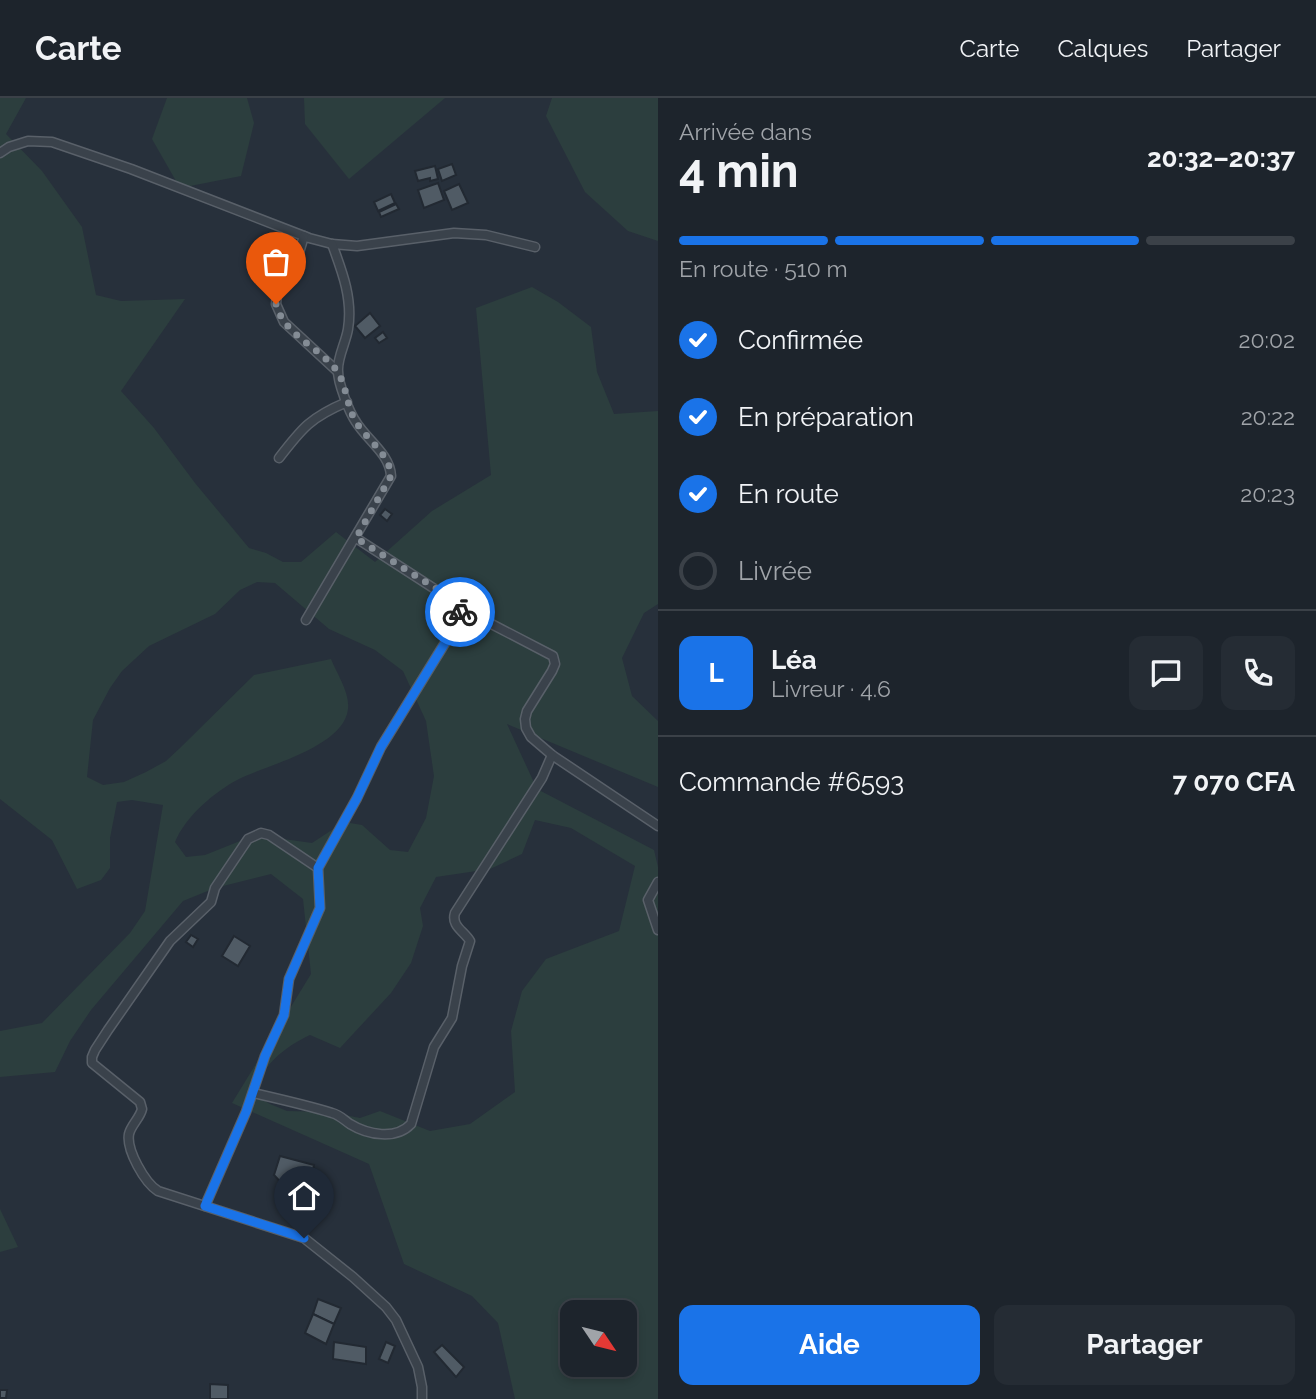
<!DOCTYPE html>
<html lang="fr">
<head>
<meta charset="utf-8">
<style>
  :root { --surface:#1d242c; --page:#252c34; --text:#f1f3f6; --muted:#a0a4a9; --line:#3b4148; --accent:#1a73e8 }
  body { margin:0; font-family:Raleway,sans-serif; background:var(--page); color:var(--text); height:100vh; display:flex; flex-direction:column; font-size:26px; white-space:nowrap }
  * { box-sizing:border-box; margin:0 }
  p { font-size:23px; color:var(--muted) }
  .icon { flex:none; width:38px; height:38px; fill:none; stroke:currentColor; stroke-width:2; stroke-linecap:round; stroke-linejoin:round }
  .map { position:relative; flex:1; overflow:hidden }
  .sheet { display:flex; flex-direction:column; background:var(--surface); width:658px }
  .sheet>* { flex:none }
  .needle { width:46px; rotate:125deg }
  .controls { position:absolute; left:560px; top:1202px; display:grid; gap:14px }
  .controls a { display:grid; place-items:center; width:77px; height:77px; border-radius:14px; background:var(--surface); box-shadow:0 4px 10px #0003,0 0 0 2px var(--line); font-size:35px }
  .pin { position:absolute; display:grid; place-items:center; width:60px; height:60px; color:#fff; margin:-72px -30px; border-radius:50% 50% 50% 0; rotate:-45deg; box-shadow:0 0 7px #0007 }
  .pin .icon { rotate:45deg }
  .courier { position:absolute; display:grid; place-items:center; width:70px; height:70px; margin:-35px; border:5px solid #1a73e8; border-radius:50%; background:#fff; color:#222; box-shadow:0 2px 9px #0007 }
  .headline em { font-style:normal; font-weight:700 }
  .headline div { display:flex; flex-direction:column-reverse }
  .headline { display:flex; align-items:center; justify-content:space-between; height:119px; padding:0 21px }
  h1 { font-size:46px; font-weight:700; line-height:52px }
  .bar { display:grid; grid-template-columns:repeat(4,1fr); gap:10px 7px; align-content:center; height:84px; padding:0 21px }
  .bar i { height:9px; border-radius:5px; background:var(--line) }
  .bar .active { background:var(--accent) }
  .bar p { grid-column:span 4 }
  .line { display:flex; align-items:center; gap:18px; padding:0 21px; border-top:2px solid var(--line) }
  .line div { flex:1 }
  .round { display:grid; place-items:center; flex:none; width:74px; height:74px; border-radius:14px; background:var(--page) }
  ol { padding:0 21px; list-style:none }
  li { display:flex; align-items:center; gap:21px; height:77px }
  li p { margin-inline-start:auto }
  li .icon { padding:7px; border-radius:50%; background:var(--accent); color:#fff; stroke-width:4 }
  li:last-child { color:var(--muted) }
  li i { width:38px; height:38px; border:4px solid var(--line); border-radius:50% }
  .button { display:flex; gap:14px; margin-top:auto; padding:14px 21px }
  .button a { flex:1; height:80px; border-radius:14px; background:var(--accent); color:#fff; font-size:28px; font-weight:700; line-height:80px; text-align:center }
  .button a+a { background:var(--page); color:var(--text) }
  header { display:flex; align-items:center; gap:42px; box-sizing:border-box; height:98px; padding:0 35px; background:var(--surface); border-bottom:2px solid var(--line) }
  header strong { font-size:33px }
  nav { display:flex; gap:38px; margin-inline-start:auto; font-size:24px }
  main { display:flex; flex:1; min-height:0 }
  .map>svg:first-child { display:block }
</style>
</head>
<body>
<header>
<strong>Carte</strong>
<nav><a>Carte</a><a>Calques</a><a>Partager</a></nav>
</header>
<main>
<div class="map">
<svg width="658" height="1301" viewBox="0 0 658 1301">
  <rect width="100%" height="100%" fill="#27303b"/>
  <!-- green -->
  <g fill="#2c3e3e" fill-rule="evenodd">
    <path d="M0 0H26L6 36 42 73 82 129 96 197 121 203 185 201 121 293 154 330 195 385 249 450 266 455 283 464H301L336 434 375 464 432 413 491 377 476 210 532 189 558 204 591 229 597 274 614 316 658 313V506L644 515 622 560 632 598 658 623V689L507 626 537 691 654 752 658 769V1301H515L498 1225 472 1198 404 1166 369 1066 232 1005 311 876 303 801 271 776 215 790 183 803 91 912 70 943 55 974 0 979V933L42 925 130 835 145 813 163 707 132 702 117 704 110 740V770L101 782 77 791 52 742 0 701ZM257 484 275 485 329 531 375 552 403 573 426 623 434 678 426 720 408 754 390 752 362 727 344 724 312 745 255 737 205 757 186 759 175 744C186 718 214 694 239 681 267 667 344 649 348 611 350 595 337 576 331 561L254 577 180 650 166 663 146 674 124 684 103 687 87 679 93 622 110 590 122 573 149 548 215 516 240 492ZM535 722 571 730 635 768 619 833 546 861 522 893 511 933 515 994 470 1026 430 1033 380 1013 360 1020 330 1014 287 1013 270 1006 253 995C263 967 284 949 310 937L340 950 391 895 411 865 423 828 420 810 436 779 490 771 522 756ZM572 1214H625V1267H572Z"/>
    <path d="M167 0H247L254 25 241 78 180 90 152 41Z"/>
    <path d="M304 0H445L349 81 305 26Z"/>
    <path d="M552 0H658V143L628 133 585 94 546 18Z"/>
    <path d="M0 1111 18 1149 0 1154Z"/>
  </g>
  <!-- building -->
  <g fill="#505b65" stroke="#222932" stroke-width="2">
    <path d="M452 66 456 77 442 83 438 71Z"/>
    <path d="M435 68 438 81 430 83V80L418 83 415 73Z"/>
    <path d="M438 85 444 102 424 110 418 92Z"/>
    <path d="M459 86 468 105 452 112 444 93Z"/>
    <path d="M391 96 395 105 378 113 374 104Z"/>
    <path d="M396 106 399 111 381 119 379 114Z"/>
    <path d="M370 215 380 228 365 240 355 228Z"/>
    <path d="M383 234 387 240 379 245 375 240Z"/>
    <path d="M385 411 392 416 387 423 380 417Z"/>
    <path d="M191 837 198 841 193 849 186 844Z"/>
    <path d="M234 838 250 848 238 868 222 858Z"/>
    <path d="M280 1058 314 1067 309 1091 285 1089 274 1077Z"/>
    <path d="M318 1201 341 1210 334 1226 313 1216Z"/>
    <path d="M313 1216 334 1226 326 1246 305 1235Z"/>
    <path d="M334 1244 366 1249V1266L333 1261Z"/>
    <path d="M386 1244 395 1248 388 1265 379 1261Z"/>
    <path d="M442 1247 464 1269 456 1279 434 1254Z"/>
    <path d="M210 1286 228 1287V1301H210Z"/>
    <path d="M0 1292H7L6 1300H0Z"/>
  </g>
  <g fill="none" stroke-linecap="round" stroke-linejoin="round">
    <!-- minor casing -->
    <g stroke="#596069" stroke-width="11">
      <g id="minor">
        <path d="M0 55 9 49 28 43 52 44 131 71 309 140 332 146 357 148 454 135 486 137 535 149"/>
        <path d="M304 138 298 158 277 197 276 206 284 224 337 273"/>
        <path d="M279 360C302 330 311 319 347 304"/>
        <path d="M356 440 478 519 553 558 555 566 552 573 527 613 525 621 526 630 531 639 552 657 658 728"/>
        <path d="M306 522 391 378C390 356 367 342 356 324 349 314 338 285 338 273 337 260 346 244 348 231 353 201 342 173 332 146"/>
        <path d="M318 770 269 737 261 735 248 741 215 790 211 804 170 843 108 932 95 952 92 959V965L140 1004 142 1011C140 1020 131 1027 129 1036 126 1052 145 1085 158 1093L304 1140 353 1179 386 1209 396 1222 418 1269 422 1289V1301"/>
        <path d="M658 784 648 802 658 832"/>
        <path d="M253 995C279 1001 306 1007 332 1015 340 1017 344 1022 350 1026 368 1037 396 1042 411 1026L434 949 452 920 462 868 470 843C464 833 451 828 455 815L542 680 552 657"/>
        <path d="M205 1108 246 1014 265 958 284 917 289 881 320 810 318 770 357 700 381 649 453 532 462 507"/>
      </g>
    </g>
    <!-- minor -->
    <use href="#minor" stroke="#3a424b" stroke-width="8"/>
  </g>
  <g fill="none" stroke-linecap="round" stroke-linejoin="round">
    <!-- done -->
    <path stroke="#848c95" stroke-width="7" stroke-dasharray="0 12.6" d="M276 206C283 235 316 248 334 269 347 284 346 308 356 324 367 342 390 356 391 378L356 440 462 507 460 514"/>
    <!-- route -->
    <path stroke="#1a73e8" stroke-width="9" d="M304 1140 205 1108 246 1014 265 958 284 917 289 881 320 810 318 770 357 700 381 649 453 532 460 514"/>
  </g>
</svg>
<div class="controls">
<a><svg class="needle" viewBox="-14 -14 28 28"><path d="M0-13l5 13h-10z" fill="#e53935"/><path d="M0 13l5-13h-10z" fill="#a0a4a9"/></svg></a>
</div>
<div class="pin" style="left:276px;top:206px;background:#ea580c"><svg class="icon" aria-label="bag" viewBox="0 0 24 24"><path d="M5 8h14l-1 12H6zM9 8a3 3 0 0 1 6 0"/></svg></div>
<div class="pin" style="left:304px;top:1140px;background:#1f2937"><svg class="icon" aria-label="home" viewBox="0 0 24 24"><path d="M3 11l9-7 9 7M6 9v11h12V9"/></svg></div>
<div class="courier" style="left:460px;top:514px"><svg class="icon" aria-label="bike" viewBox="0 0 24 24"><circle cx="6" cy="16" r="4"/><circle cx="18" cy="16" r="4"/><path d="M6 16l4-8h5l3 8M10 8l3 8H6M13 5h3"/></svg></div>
</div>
<section class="sheet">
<div class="headline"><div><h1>4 min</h1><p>Arrivée dans</p></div><em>20:32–20:37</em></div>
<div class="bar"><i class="active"></i><i class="active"></i><i class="active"></i><i></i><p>En route · 510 m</p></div>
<ol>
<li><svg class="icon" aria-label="check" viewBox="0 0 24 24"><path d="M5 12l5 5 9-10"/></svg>Confirmée<p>20:02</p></li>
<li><svg class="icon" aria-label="check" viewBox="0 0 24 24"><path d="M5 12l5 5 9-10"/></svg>En préparation<p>20:22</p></li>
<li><svg class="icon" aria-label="check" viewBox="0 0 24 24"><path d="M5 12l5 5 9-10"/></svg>En route<p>20:23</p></li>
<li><i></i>Livrée</li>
</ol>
<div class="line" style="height:126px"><b class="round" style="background:var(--accent);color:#fff">L</b><div><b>Léa</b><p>Livreur · 4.6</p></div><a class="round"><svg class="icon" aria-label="chat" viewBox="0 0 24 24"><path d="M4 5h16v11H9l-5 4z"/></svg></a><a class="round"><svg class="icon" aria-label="phone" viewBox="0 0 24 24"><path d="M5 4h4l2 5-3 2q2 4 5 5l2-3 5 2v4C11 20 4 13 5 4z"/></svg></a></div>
<div class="line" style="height:91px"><div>Commande #6593</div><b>7 070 CFA</b></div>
<div class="button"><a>Aide</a><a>Partager</a></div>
</section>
</main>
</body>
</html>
